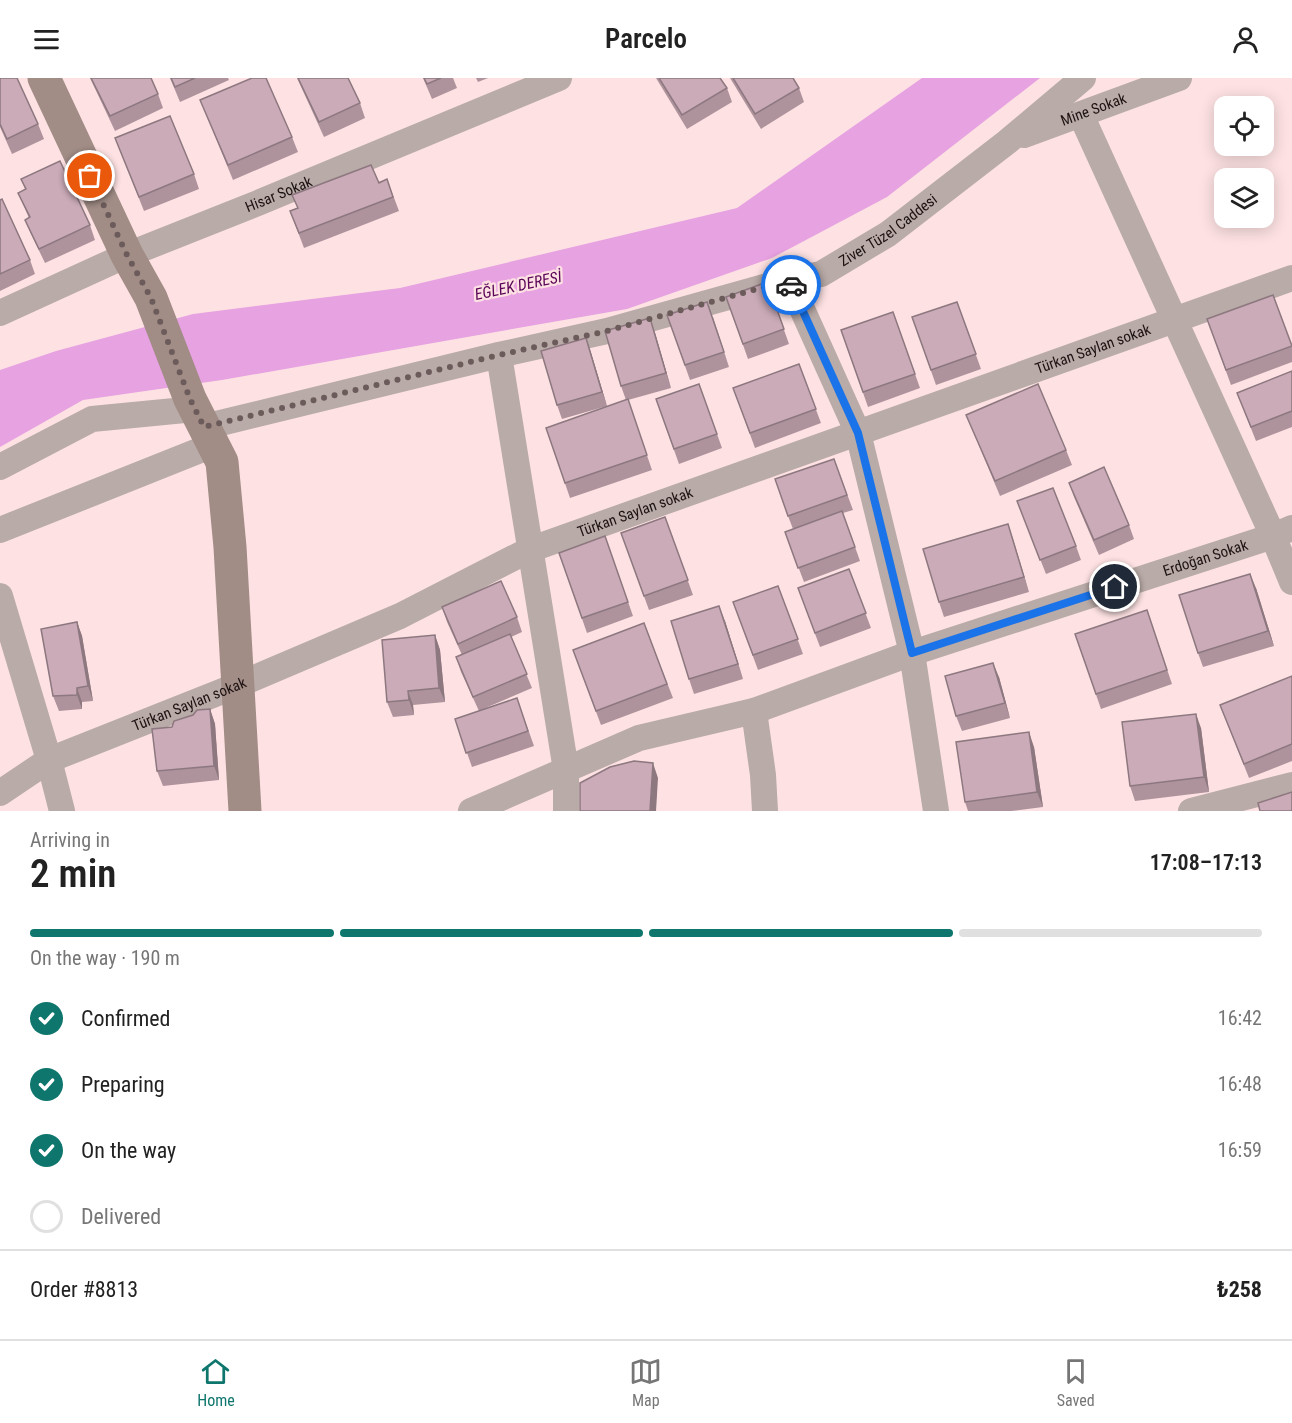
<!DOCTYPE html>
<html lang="en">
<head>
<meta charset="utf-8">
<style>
  :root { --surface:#fff; --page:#f6f6f6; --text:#222; --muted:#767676; --line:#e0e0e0; --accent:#0f766e }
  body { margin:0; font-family:"Roboto Condensed",sans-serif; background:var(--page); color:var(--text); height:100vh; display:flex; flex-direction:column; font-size:22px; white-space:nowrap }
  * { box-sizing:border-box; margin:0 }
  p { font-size:20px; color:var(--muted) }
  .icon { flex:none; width:33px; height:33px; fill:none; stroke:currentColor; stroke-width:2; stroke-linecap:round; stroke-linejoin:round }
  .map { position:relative; height:733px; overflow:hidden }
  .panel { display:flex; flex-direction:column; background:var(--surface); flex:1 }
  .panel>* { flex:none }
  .controls { position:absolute; left:1214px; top:18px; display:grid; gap:12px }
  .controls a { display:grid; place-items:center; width:60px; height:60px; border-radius:12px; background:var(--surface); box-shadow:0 3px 15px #0003; font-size:30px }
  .pin { position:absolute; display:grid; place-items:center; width:51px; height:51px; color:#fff; margin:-26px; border:3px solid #fff; border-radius:50%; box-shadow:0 2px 6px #0007 }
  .courier { position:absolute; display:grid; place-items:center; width:60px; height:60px; margin:-30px; border:4px solid #1a73e8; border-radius:50%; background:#fff; color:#222; box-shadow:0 2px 8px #0007 }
  .headline em { font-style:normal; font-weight:600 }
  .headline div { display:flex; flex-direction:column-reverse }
  .headline { display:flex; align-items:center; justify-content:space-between; height:102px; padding:0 30px }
  h1 { font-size:39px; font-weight:600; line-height:45px }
  .bar { display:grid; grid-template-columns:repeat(4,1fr); gap:9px 6px; align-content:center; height:72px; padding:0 30px }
  .bar i { height:8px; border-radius:4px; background:var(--line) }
  .bar .active { background:var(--accent) }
  .bar p { grid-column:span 4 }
  .line { display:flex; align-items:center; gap:15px; padding:0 30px; border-top:2px solid var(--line) }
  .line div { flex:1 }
  ol { padding:0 30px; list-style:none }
  li { display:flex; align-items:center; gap:18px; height:66px }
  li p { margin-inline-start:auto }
  li .icon { padding:6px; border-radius:50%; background:var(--accent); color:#fff; stroke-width:4 }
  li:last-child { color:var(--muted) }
  li i { width:33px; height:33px; border:3px solid var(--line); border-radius:50% }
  header { display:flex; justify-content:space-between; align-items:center; height:78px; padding:0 30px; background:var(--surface); font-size:27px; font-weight:600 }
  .tabs { display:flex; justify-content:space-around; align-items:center; height:84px; border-top:2px solid var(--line); background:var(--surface); font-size:16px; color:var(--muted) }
  .tabs a { display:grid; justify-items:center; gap:3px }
  .tabs .active { color:var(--accent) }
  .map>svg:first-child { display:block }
</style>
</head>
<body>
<header><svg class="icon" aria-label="menu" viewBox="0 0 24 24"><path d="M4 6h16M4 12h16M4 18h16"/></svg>Parcelo<svg class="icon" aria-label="person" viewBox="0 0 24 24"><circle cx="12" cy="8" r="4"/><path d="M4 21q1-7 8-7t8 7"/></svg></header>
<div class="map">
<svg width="1292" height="733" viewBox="0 0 1292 733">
  <rect width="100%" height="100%" fill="#fee2e3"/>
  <!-- water -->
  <path fill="#e7a2e1" d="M922 0H1040L887 119 772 180 627 231 222 302 83 322 0 369V292L56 273 193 236 400 210 737 130Z"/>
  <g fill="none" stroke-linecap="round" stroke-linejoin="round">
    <!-- street -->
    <g stroke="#b9aba7" stroke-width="26">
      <path d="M1081 37 1273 458 1292 504"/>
      <path id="s1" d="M1024 57 1179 0"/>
      <path d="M789 202 858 355 912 575 936 733"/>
      <path id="s2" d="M0 235 127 177 258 125 559 0"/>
      <path d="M499 277 566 692V733"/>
      <path id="s3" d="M204 349 499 277 607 253 789 202 821 196 888 156 1007 64 1083 0"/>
      <path d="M0 389 92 341 195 331"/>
      <path d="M0 452 213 367"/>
      <path d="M0 518 49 682 62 733"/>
      <path d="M754 633 763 697 765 733"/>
      <path id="s4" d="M0 715 49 682 238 607 400 538 529 472 1292 200"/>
      <path id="s5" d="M471 733 639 660 754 633 912 575 1273 458 1292 450"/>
      <path d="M1191 733 1292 707"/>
    </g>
    <!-- secondary -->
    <path stroke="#a18c86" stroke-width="33" d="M44 0 127 177 151 220 190 321 222 384 230 469 245 733"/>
  </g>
  <!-- wall -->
  <g fill="#ae939d">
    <path d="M0 0 38 46 44 61 12 76 0 49Z"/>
    <path d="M90 0H151L158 16 163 30 115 53Z"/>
    <path d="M170 0H228L229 2 180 24Z"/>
    <path d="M297 0H348L360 25 365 40 324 59Z"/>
    <path d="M423 0H453L457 10 432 21Z"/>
    <path d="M476 0H488L478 4Z"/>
    <path d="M656 0H720L727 10 732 24 687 51Z"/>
    <path d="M730 0H793L799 10 804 24 761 51Z"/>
    <path d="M200 22 292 59 298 74 233 102Z"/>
    <path d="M115 60 194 96 199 111 144 133Z"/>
    <path d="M21 101 90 147 95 162 45 185 31 156 25 142 29 140 18 115 25 111Z"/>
    <path d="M387 101 399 133 304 170 290 133Z"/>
    <path d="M0 122 30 182 35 196 0 213Z"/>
    <path d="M767 204 789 266 748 281 726 219Z"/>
    <path d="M957 224 981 291 936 307 912 239Z"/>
    <path d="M893 234 920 310 868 329 841 252Z"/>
    <path d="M667 237 713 239 729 289 690 302Z"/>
    <path d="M1207 241 1292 268V284L1231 307Z"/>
    <path d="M655 255 671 310 628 322 652 392 570 420 546 350 626 322 621 308Z"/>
    <path d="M586 260 591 275 607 328 562 341 557 327Z"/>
    <path d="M799 286 821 345 755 370 733 310Z"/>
    <path d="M1292 293V349L1256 363 1237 315Z"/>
    <path d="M699 306 722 370 679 386 656 321Z"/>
    <path d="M966 337 1066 372 1072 387 1000 418 972 351Z"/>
    <path d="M834 381 853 432 843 435 860 483 804 504 785 454 793 451 788 438Z"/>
    <path d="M1069 405 1129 447 1134 461 1099 477 1074 419Z"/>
    <path d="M1023 438 1076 468 1081 482 1046 496Z"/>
    <path d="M665 439 693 517 649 532 621 455Z"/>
    <path d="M1008 446 1029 514 944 539 939 524Z"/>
    <path d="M605 458 633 538 587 555 559 475Z"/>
    <path d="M849 491 871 550 820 569 798 510Z"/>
    <path d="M778 508 803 576 758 592 733 524Z"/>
    <path d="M1256 510 1274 568 1203 589 1198 575Z"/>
    <path d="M442 529 517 539 522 554 511 559 532 610 483 631 517 620 534 668 472 689 455 641 479 633 461 594 456 579 462 577 447 544Z"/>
    <path d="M1147 532 1172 606 1101 631 1075 556Z"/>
    <path d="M725 543 743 601 694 616 689 601Z"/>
    <path d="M77 544 82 558 93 623 82 624V631L59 633 53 618Z"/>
    <path d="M644 545 673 620 601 647 573 572Z"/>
    <path d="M435 557 440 572 445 624 413 627 414 637 393 639 387 624Z"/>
    <path d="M1292 598V683L1249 700 1220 627Z"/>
    <path d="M999 599 1010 640 962 653 956 638Z"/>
    <path d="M210 631 215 646 219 702 163 708 157 693 172 649 193 637Z"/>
    <path d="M1201 650 1209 714 1135 723 1130 708Z"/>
    <path d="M1034 669 1043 729 1011 733H968L965 724Z"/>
  </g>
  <!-- shaded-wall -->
  <g fill="#8d7880">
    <path d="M650 240 655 255 671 310 666 295Z"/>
    <path d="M586 260 591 275 607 328 602 314Z"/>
    <path d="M1008 446 1013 461 1029 514 1024 499Z"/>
    <path d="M1250 496 1256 510 1274 568 1268 553Z"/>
    <path d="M719 528 725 543 743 601 738 586Z"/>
    <path d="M77 544 82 558 93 623 88 608Z"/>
    <path d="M435 557 440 572 445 624 439 610Z"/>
    <path d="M993 585 999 599 1010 640 1005 625Z"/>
    <path d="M77 610 82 624V631L77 617Z"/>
    <path d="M408 613 413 627 414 637 409 622Z"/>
    <path d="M210 631 215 646 219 702 214 688Z"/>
    <path d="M1196 636 1201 650 1209 714 1204 699Z"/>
    <path d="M1029 654 1034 669 1043 729 1037 714Z"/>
    <path d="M653 685 658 700 656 733H650Z"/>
  </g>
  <!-- building -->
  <g fill="#caabb7" stroke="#8d7880" stroke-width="1.5">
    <path d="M0 0H17L38 46 7 61 0 46Z"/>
    <path d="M91 0H151L158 16 110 38Z"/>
    <path d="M171 0H195L175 9Z"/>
    <path d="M252 0H266L292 59 228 87 200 22Z"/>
    <path d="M298 0H348L360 25 319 44Z"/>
    <path d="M424 0H441L427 6Z"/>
    <path d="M659 0H720L727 10 682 37Z"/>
    <path d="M733 0H793L799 10 755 36Z"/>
    <path d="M170 38 194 96 139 119 115 60Z"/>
    <path d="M60 83 90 147 39 171 25 142 30 139 18 115 26 111 21 101Z"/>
    <path d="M371 87 379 105 387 101 393 119 299 155 290 133 298 130 292 117Z"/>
    <path d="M2 121 30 182 0 196V122Z"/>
    <path d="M767 204 784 251 743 266 726 219Z"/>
    <path d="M1273 217 1292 268 1226 292 1207 241Z"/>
    <path d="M707 224 724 274 685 287 667 237Z"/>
    <path d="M957 224 976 276 931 292 912 239Z"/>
    <path d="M893 234 915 296 863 314 841 252Z"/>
    <path d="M650 240 666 295 621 308 605 253Z"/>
    <path d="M586 260 602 314 557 327 541 273Z"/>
    <path d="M799 286 816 331 750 355 733 310Z"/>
    <path d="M1292 293V333L1251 349 1237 315Z"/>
    <path d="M699 306 717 356 674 371 656 321Z"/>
    <path d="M1038 306 1066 372 995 403 966 337Z"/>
    <path d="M628 321 647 377 565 405 546 350Z"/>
    <path d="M834 381 847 417 788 438 775 401Z"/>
    <path d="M1104 389 1129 447 1094 462 1069 405Z"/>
    <path d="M1053 410 1076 468 1040 482 1017 423Z"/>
    <path d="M842 433 855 469 798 490 785 454Z"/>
    <path d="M665 439 688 502 644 518 621 455Z"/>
    <path d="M1008 446 1024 499 939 524 923 471Z"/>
    <path d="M605 458 628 524 582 540 559 475Z"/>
    <path d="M849 491 866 535 815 555 798 510Z"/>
    <path d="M1250 496 1268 553 1198 575 1179 517Z"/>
    <path d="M501 503 517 539 458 566 442 529Z"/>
    <path d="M778 508 798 561 753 577 733 524Z"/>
    <path d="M719 528 738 586 689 601 671 543Z"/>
    <path d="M1147 532 1167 592 1096 616 1075 556Z"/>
    <path d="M77 544 88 608 77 610V617L53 618 41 551Z"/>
    <path d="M644 545 667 606 596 633 573 572Z"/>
    <path d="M510 556 527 596 473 619 456 579Z"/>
    <path d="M435 557 439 610 408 613 409 622 387 624 382 562Z"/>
    <path d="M993 585 1005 625 956 638 945 598Z"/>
    <path d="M1292 598V666L1244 686 1220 627Z"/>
    <path d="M517 620 528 653 466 675 455 641Z"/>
    <path d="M210 631 214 688 157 693 152 651 172 649 174 643 193 637 197 632Z"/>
    <path d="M1196 636 1204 699 1130 708 1122 644Z"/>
    <path d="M1029 654 1037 714 965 724 956 664Z"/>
    <path d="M634 683 653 685 650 733H580V705L610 689Z"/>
    <path d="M1292 714V733H1260L1258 725Z"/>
  </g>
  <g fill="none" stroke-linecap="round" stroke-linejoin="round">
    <!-- done -->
    <path stroke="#6c5b5b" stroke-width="6" stroke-dasharray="0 10.8" d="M90 98 127 177 151 220 190 321 204 349 499 277 607 253 789 202 791 207"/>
    <!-- route -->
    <path stroke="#1a73e8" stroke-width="8" d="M791 207 858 355 912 575 1115 509"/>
  </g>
  <g text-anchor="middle" stroke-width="4.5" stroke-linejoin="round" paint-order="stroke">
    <!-- street labels -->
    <g font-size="15" fill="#1d1212" stroke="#fee2e3">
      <text dy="5" stroke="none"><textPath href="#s1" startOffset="74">Mine Sokak</textPath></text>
      <text dy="5" stroke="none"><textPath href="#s2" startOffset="303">Hisar Sokak</textPath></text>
      <text dy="5" stroke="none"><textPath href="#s3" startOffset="716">Ziver Tüzel Caddesi</textPath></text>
      <text dy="5" stroke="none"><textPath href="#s4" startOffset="1182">Türkan Saylan sokak</textPath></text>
      <text dy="5" stroke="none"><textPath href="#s4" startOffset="696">Türkan Saylan sokak</textPath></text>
      <text dy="5" stroke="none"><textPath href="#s5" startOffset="778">Erdoğan Sokak</textPath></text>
      <text dy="5" stroke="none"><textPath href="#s4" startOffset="210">Türkan Saylan sokak</textPath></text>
    </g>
    <!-- water labels -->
    <g font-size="16" font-style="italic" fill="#5a0557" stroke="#fee2e3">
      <text transform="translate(518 207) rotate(-12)" y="6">EĞLEK DERESİ</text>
    </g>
  </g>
</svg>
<div class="controls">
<a><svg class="icon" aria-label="locate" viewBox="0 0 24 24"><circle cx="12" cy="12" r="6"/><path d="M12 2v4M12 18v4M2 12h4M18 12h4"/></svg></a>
<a><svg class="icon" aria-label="layers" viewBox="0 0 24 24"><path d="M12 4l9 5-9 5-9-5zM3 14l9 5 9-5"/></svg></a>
</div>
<div class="pin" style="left:90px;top:98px;background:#ea580c"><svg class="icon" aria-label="bag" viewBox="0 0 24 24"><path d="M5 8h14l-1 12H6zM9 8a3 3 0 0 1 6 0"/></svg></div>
<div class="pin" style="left:1115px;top:509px;background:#1f2937"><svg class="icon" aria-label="home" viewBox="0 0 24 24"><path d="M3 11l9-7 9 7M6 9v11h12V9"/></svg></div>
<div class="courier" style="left:791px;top:207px"><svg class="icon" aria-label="car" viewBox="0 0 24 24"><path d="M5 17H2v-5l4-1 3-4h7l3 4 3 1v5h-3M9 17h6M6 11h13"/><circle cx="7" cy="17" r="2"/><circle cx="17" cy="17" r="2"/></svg></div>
</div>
<section class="panel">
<div class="headline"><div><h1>2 min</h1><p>Arriving in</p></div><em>17:08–17:13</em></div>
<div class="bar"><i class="active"></i><i class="active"></i><i class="active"></i><i></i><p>On the way · 190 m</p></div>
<ol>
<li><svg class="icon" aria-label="check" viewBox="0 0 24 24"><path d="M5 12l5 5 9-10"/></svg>Confirmed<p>16:42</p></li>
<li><svg class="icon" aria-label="check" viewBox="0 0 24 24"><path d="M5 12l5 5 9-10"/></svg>Preparing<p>16:48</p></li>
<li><svg class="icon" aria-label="check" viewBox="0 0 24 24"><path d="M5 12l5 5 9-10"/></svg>On the way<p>16:59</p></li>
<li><i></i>Delivered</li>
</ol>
<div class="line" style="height:78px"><div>Order #8813</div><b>₺258</b></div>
</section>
<nav class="tabs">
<a class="active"><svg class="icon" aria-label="home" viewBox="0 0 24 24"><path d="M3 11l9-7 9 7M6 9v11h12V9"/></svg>Home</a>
<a><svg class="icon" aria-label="map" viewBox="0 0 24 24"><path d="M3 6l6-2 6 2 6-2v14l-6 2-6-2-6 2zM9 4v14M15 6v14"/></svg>Map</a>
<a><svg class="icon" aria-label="saved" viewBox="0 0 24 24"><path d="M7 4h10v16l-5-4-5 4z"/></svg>Saved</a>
</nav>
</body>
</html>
